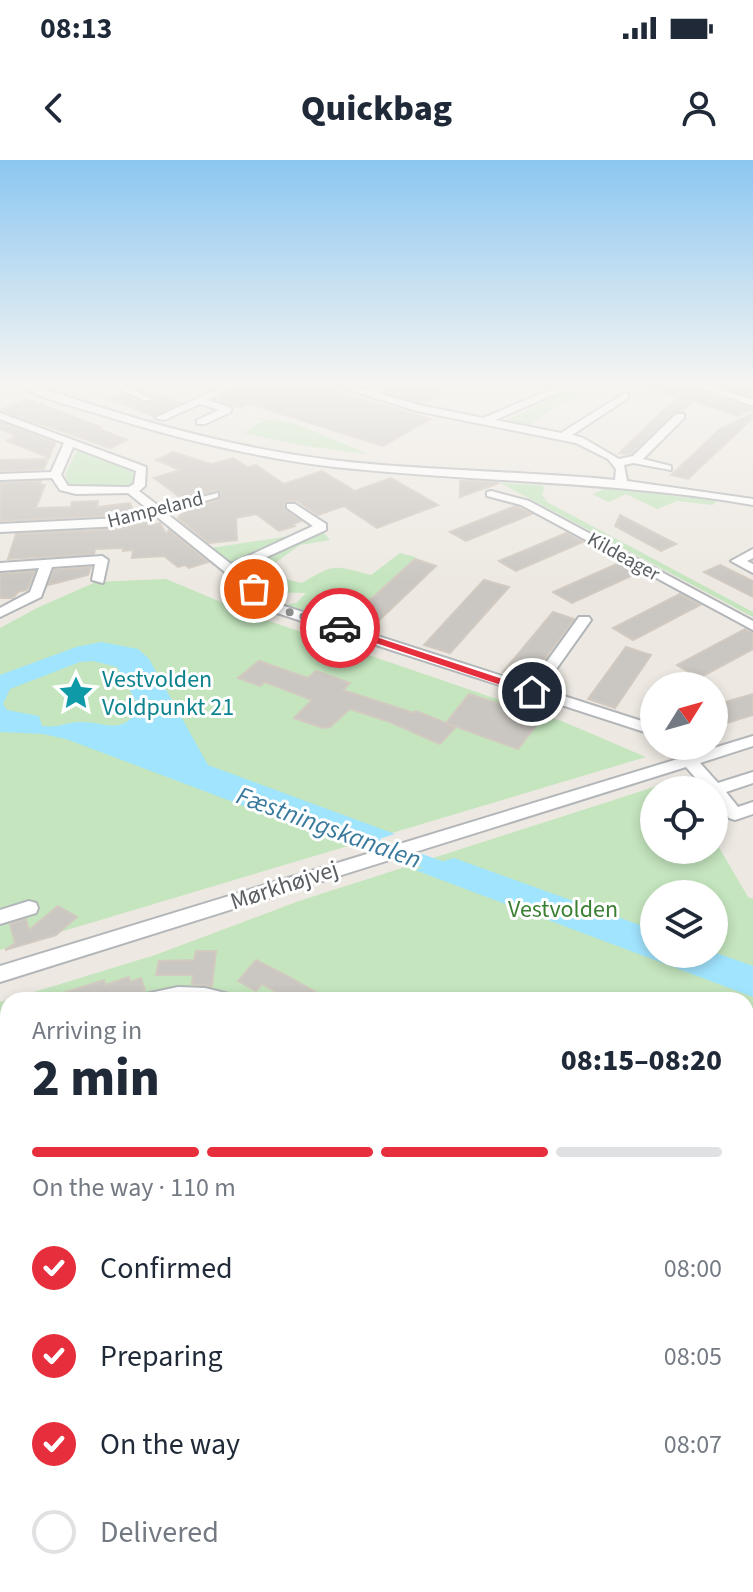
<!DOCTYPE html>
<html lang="en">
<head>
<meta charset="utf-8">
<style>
  :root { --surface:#fff; --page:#f2f2f3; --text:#1f2937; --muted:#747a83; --line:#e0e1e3; --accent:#e72e3c }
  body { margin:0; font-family:"Source Sans 3",sans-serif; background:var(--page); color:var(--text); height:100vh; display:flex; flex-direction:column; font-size:30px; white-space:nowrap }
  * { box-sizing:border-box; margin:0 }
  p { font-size:26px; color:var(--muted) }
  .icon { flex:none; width:44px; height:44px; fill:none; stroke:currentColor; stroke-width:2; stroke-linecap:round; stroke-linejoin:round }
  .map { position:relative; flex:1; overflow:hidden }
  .drawer { position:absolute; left:0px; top:832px; width:754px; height:600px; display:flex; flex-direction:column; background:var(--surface); border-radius:24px 24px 0 0; box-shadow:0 4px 12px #0003 }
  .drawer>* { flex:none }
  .needle { width:52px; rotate:53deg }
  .tools { position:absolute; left:640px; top:512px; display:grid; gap:16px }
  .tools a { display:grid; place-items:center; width:88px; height:88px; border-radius:50%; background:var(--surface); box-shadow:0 4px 12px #0003; font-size:40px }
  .pin { position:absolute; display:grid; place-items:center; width:68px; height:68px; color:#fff; margin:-34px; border:4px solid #fff; border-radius:50%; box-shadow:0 2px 8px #0007 }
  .courier { position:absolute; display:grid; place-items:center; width:80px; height:80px; margin:-40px; border:6px solid #e72e3c; border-radius:50%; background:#fff; color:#222; box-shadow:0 2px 10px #0007 }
  .overview em { font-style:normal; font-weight:800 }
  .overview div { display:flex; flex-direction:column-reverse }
  .overview { display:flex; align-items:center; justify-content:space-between; height:136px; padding:0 32px }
  h1 { font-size:52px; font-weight:800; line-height:60px }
  .bar { display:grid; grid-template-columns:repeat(4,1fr); gap:12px 8px; align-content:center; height:96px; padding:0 32px }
  .bar i { height:10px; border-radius:6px; background:var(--line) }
  .bar .on { background:var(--accent) }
  .bar p { grid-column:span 4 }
  ol { padding:0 32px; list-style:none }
  li { display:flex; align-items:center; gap:24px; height:88px }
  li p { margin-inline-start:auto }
  li .icon { padding:8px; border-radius:50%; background:var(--accent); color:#fff; stroke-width:4 }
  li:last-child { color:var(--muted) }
  li i { width:44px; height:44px; border:4px solid var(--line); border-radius:50% }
  .status { display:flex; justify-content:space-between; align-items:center; height:56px; padding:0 40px; background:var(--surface); direction:ltr }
  .status svg { height:22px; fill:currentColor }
  header { display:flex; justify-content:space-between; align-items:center; height:104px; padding:0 32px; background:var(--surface); font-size:36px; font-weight:800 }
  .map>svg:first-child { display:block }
</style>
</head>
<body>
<div class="status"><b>08:13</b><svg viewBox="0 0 49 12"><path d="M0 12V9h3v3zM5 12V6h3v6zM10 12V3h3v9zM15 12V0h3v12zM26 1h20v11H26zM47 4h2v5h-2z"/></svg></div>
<header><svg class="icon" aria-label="back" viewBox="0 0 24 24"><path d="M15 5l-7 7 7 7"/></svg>Quickbag<svg class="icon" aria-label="person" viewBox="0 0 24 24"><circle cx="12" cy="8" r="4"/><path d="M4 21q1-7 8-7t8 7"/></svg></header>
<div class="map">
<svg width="753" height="1432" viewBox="0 0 753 1432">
  <rect width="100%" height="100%" fill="#ede9e2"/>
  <!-- green -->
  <g fill="#c4e5be" fill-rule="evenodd">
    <path d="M576 222 600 224 560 244 528 266 502 262 580 224Z"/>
    <path d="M249 257 294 263 368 294 305 286 243 273 262 261Z"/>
    <path d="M78 288 136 310 135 325H69L65 315Z"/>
    <path d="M500 323 541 325 545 328 542 334 547 342 753 452V457Z"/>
    <path d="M607 328 717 341 713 345 677 341 657 349 626 334 609 342 592 334Z"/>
    <path d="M322 371 330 380 300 385 268 408 277 417 302 423C335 403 334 405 371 415L400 393 416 397 340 466 293 450 285 445 296 443 306 433 266 432 211 388Z"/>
    <path d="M166 419 252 455 564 562 646 597 0 790V468L39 447 96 422Z"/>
    <path d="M679 619 685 630H654V690H714V679L748 737 753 739V1075L746 1074V840H8L155 795 299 741ZM654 734H714V794H654Z"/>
    <path d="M8 840V1424H309L308 1432H0V842Z"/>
    <path d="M746 1134 753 1136V1418L746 1426 750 1432H607L601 1424H746Z"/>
  </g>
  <!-- water -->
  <g fill="#a1e4fe" fill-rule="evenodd">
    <path d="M101 482 138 489 149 499 208 605 395 674 353 687 66 579 43 574 0 572V515L76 487ZM93 501 117 507 138 545C126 578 104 561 79 562 65 562 62 568 42 566L39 556 7 550 3 544 10 529 80 502Z"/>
    <path d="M454 698 654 770V794L714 792 753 806V837L415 710Z"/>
  </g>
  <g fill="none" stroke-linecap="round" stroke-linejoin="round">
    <!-- canal -->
    <path fill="#a1e4fe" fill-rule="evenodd" d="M348 668 462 708 465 713 456 720 342 678 339 674Z"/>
  </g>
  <!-- building -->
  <g fill="#cac6c1" stroke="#d2cac0" stroke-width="2">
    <path d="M248 222H304L430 259 383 286 249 244 241 248 216 240Z"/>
    <path d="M404 222H437L440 236 422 243 386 232Z"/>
    <path d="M636 222H671L753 249 738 256 693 241 682 251 674 252 632 293 626 294 619 293 677 238Z"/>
    <path d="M720 222 753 224V237L716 224Z"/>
    <path d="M137 228 181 243 153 256 109 239 123 233 144 244 156 240 154 236Z"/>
    <path d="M27 239 100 267 97 268 127 280 110 288 0 250Z"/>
    <path d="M753 253V258L688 319 671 315 720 269Z"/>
    <path d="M0 262 55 283 49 298 7 281 17 276 0 269Z"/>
    <path d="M173 292 211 304 233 298 248 307 256 305 284 324 322 311 355 331 391 318 438 345 377 368 344 346 318 355 297 341H287L284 344 285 350 301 361 293 364 295 366 279 371 256 354 236 358 237 380 209 383 178 358 184 351 219 340 221 333 217 330 182 339 154 318 180 310 156 300Z"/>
    <path d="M48 299 44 309 0 311V300Z"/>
    <path d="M41 321 40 324 45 325 36 348 71 347 72 342 98 341 97 347 130 343 133 351 120 355 0 361V323Z"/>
    <path d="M460 321H474L499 323 460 337Z"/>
    <path d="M515 346 532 354 466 381 450 372Z"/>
    <path d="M620 355 676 384 661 391 615 366Z"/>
    <path d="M146 362 148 366 160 363 166 374 169 370 208 402 189 408 185 405 178 407 164 396 132 398 133 390 123 391V388L95 389 94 394 8 399 16 374 121 369Z"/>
    <path d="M566 373 583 382 516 411 499 401Z"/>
    <path d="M415 399 436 406 371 468 348 460Z"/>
    <path d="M621 402 640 412 572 443 553 432Z"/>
    <path d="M720 405 753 421V437L704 412Z"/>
    <path d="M91 407 88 415 48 425 54 410Z"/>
    <path d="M35 411 27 430 18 432 13 438H0V414Z"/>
    <path d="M484 420 509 427 450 493 424 485Z"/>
    <path d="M680 434 700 445 633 480 613 468Z"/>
    <path d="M553 452 574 459 530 519 503 512Z"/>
    <path d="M745 469 753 473V489L699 518 677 505Z"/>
    <path d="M626 487 651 495 615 548 588 539Z"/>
    <path d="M259 501 308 518 316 511 350 523 343 530 414 553 416 551 456 567 440 584 390 562 350 549 330 567 323 568 294 558 312 540 265 522 260 526 238 518Z"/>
    <path d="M469 534 518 550 543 557 518 589 446 563Z"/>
    <path d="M753 534V555L714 567V545Z"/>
    <path d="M58 746 77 757 56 775 5 790 15 783 10 764 26 759 29 770Z"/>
    <path d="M196 791H216L212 826 192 824 193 815H156L159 801 194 800Z"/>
    <path d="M256 800 287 816 330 840H291L262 824 256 831 238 821Z"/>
    <path d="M129 817 130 822 141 818 145 830 140 838 50 840V837L104 820 105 825Z"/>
  </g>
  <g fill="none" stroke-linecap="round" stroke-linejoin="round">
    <!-- minor casing -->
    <g stroke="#b3b6b9" stroke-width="4">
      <g id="minor">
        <path d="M12 222H26C125 258 226 287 331 300 425 311 521 311 615 320L616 309 608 299 576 283 417 251 324 222C339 222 356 232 369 229 381 227 388 222 401 222L377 233 419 245 483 258 559 226 562 227V231L495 260 561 273 625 233 628 234V238L572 275 583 278 619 299 633 296 676 254H684V258L643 299 671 306V310L633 303 624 305 627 321 753 339V345C614 321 474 322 335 307 260 298 187 281 115 259 85 249 38 239 12 222Z"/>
        <path d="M92 222H127L124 226 153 239 145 241 115 226 92 228Z"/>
        <path d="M232 222H245L208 240 231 248V252L205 264H197V260L219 250 200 244 164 260 155 258Z"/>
        <path d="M686 222H700L753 240V246Z"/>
        <path d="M0 253 146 307 145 326 139 331 160 347 218 333V337L166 353 231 404 313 366 287 348V344H295L326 364V370L238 410 284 446 530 525 579 457H589L591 460 542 529 654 565V575L274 452 156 356 121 366 0 372V364L120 358 149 350 128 333 76 334 60 330 52 318 0 320V314L51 312 64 283 0 259ZM73 287 136 311 134 324 129 327 68 326 61 315Z"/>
        <path d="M491 331 529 341 753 461V470L521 345 487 336V332Z"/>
        <path d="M753 389V398L747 401 753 404V413L731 401Z"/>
        <path d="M102 396 108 400 103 423 92 420 95 404 52 407 41 437 0 457V448L30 432 39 408 0 411V403Z"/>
        <path d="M753 576V586L700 603 718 623 753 612V623L726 632 738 647 753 642V654L735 660 729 658 714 640V630H706L686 607 0 822V806Z"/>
        <path d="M29 741 36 743 38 748 36 753 0 764V750Z"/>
        <path d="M178 827 205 828 229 834 232 840H142L145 834Z"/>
        <path d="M8 879V897L0 900V882Z"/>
        <path d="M746 1098 753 1100V1124L746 1122Z"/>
        <path d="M8 1152V1178L0 1180V1154Z"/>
        <path d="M80 1424H128L125 1432H77Z"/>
        <path d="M333 1424H363L362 1432H332Z"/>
      </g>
    </g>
    <!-- minor -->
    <use href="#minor" fill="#fff" fill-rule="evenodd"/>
  </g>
  <!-- sky -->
  <linearGradient id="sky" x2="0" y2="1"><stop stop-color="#8bc7f1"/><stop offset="0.53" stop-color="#f7f5f2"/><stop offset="1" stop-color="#f7f5f2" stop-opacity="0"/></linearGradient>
  <rect width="753" height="422" fill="url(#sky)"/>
  <!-- route -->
  <path fill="#e72e3c" d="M340 465 536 530 538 532 528 534 337 470Z"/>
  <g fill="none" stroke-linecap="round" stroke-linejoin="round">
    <!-- done -->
    <path stroke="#8d8f8f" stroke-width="8" stroke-dasharray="0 14.4" d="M254 429 279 449 340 468"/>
  </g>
  <!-- icons -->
  <defs>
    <g id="sight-bare" transform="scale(2.76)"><path d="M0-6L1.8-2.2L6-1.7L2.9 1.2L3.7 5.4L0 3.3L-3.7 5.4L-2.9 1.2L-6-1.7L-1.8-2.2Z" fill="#0f9aa8" stroke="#fff" stroke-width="2.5" paint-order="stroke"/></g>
  </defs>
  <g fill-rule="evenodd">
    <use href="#sight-bare" x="76" y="533"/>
  </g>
  <g text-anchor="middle" stroke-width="6" stroke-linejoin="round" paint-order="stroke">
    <!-- far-street labels -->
    <g font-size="20" fill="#5a5f63" stroke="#fff">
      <text transform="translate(155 349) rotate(-14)" y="7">Hampeland</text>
      <text transform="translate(624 396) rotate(29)" y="7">Kildeager</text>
    </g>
    <!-- culture labels -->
    <g font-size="24" fill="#0d838f" stroke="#fff" text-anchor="start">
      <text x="102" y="527">Vestvolden<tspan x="102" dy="28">Voldpunkt 21</tspan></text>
    </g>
    <!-- street labels -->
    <g font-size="24" fill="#5a5f63" stroke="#fff">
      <text transform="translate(284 725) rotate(-18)" y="8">Mørkhøjvej</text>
    </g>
    <!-- park labels -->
    <g font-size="24" fill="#3c8034" stroke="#fff">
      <text x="563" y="757">Vestvolden</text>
    </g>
    <!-- water labels -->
    <g font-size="26" font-style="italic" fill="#3a7a9e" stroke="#fff">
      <text transform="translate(329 667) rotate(20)" y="9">Fæstningskanalen</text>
    </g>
  </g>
</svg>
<div class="tools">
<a><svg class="needle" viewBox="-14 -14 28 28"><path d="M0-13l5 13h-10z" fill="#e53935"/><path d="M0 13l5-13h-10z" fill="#747a83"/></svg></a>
<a><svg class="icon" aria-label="locate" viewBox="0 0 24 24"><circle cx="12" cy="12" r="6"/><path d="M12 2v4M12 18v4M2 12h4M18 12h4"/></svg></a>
<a><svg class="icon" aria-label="layers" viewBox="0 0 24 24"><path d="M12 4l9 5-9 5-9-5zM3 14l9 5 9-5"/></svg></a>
</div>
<div class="pin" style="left:254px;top:429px;background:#ea580c"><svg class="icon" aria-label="bag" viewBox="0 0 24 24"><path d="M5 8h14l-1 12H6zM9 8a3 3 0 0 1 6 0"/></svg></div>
<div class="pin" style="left:532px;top:532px;background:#1f2937"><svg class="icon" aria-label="home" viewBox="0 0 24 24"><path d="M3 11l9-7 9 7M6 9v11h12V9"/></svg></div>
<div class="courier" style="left:340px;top:468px"><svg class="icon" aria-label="car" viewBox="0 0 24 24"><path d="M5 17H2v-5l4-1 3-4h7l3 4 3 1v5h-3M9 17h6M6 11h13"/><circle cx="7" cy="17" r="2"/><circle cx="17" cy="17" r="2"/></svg></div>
<section class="drawer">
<div class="overview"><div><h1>2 min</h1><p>Arriving in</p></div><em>08:15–08:20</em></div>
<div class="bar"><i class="on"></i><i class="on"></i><i class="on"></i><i></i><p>On the way · 110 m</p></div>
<ol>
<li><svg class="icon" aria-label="check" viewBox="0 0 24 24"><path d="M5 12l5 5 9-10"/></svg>Confirmed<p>08:00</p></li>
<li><svg class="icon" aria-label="check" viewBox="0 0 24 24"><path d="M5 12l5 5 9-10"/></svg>Preparing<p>08:05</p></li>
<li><svg class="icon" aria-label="check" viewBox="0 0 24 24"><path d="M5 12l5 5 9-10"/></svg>On the way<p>08:07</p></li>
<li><i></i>Delivered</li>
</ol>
</section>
</div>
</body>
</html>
